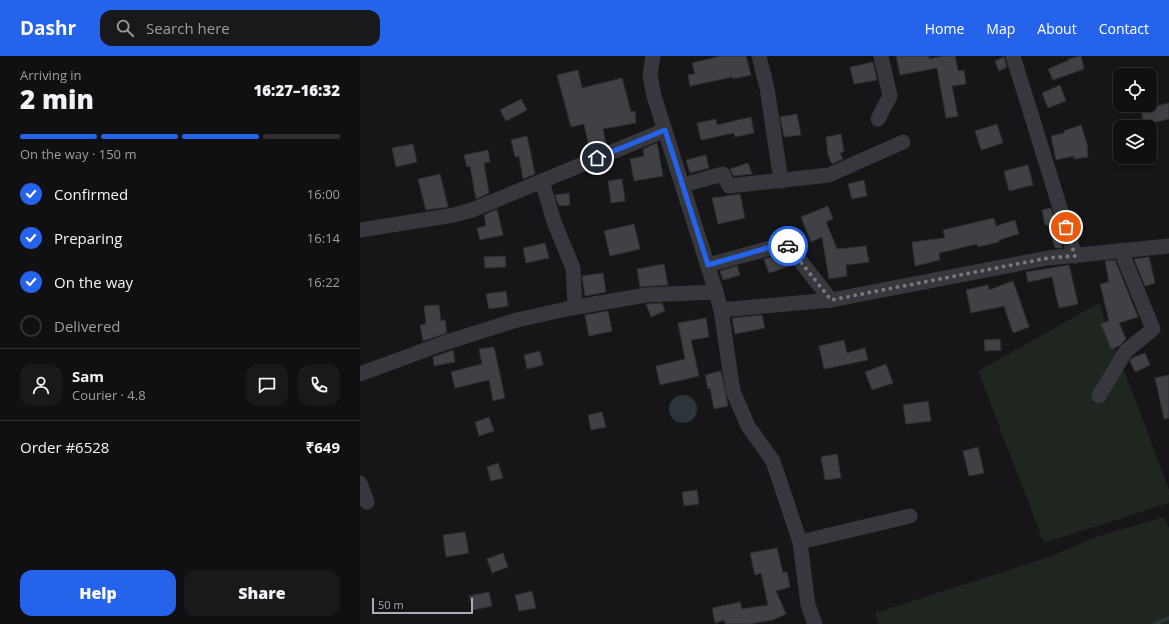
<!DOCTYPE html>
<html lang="en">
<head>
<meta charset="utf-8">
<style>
  :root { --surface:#101012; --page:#19191b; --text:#f1f3f6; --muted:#9c9d9f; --line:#303032; --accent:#2563eb }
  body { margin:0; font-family:"Open Sans",sans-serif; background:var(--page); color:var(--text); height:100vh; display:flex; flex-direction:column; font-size:15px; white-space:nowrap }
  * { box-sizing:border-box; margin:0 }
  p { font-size:13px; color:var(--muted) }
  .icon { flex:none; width:22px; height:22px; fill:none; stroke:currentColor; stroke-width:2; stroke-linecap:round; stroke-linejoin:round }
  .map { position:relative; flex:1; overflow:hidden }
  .sheet { display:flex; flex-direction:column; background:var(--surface); width:360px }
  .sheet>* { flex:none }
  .buttons { position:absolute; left:753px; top:12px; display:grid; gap:8px }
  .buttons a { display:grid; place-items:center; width:44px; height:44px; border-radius:8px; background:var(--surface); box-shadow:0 2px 6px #0003,0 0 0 1px var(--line); font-size:20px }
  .scale { position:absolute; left:12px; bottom:10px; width:101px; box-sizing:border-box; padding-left:4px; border:2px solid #a8adb8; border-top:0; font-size:11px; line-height:14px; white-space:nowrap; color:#a8adb8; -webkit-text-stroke:3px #111113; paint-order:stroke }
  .pin { position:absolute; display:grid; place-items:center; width:34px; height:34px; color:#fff; margin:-17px; border:2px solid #fff; border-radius:50%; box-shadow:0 1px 4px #0007 }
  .courier { position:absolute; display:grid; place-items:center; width:40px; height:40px; margin:-20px; border:3px solid #2563eb; border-radius:50%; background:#fff; color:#222; box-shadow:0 1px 5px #0007 }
  .overview em { font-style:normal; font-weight:800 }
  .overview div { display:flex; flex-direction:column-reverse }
  .overview { display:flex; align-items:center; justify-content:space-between; height:68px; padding:0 20px }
  h1 { font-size:26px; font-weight:800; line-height:30px }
  .bar { display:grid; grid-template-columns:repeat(4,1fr); gap:6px 4px; align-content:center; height:48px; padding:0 20px }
  .bar i { height:5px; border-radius:3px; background:var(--line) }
  .bar .active { background:var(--accent) }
  .bar p { grid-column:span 4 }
  .line { display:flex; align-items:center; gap:10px; padding:0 20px; border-top:1px solid var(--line) }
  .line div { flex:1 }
  .round { display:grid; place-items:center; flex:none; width:42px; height:42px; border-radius:12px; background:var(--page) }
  ol { padding:0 20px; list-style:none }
  li { display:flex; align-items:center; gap:12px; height:44px }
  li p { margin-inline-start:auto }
  li .icon { padding:4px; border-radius:50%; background:var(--accent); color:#fff; stroke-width:4 }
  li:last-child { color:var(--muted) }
  li i { width:22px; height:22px; border:2px solid var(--line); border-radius:50% }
  .cta { display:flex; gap:8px; margin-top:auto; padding:8px 20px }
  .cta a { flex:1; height:46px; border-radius:12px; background:var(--accent); color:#fff; font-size:16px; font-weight:800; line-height:46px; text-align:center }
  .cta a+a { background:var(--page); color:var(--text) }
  header { display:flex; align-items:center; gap:24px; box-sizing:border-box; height:56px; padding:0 20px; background:var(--accent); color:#fff }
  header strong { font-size:19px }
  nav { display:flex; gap:22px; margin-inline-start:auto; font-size:14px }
  .search { width:280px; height:36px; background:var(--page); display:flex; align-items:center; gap:10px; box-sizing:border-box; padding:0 14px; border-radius:12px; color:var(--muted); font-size:15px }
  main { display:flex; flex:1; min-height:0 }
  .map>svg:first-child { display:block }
</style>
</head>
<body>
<header>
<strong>Dashr</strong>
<div class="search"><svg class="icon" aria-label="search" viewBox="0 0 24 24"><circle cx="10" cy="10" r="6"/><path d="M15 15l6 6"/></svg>Search here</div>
<nav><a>Home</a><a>Map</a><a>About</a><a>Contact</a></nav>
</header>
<main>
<section class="sheet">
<div class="overview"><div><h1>2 min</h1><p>Arriving in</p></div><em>16:27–16:32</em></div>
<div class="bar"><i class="active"></i><i class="active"></i><i class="active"></i><i></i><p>On the way · 150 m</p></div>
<ol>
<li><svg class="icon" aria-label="check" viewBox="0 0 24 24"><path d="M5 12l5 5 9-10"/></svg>Confirmed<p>16:00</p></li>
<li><svg class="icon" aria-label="check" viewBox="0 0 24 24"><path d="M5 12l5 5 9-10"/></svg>Preparing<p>16:14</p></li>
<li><svg class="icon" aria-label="check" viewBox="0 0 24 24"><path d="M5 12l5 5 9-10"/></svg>On the way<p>16:22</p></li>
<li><i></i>Delivered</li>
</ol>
<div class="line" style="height:72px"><a class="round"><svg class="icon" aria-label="person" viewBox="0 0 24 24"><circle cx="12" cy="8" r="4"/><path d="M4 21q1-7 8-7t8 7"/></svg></a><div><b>Sam</b><p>Courier · 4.8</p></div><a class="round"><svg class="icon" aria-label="chat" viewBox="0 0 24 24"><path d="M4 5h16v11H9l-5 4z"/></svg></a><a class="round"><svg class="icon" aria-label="phone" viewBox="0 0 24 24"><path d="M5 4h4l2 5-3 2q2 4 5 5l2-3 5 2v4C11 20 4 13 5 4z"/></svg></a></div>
<div class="line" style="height:52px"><div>Order #6528</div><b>₹649</b></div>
<div class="cta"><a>Help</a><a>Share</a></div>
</section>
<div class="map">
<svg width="809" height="568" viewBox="0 0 809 568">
  <rect width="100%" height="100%" fill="#161618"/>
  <!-- green -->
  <g fill="#1e261f">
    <path d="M739 247 809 434V447L684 487 618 315Z"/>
    <path d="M804 461 809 472V568H519L515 557 689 501 736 481Z"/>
  </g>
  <!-- water -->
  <circle fill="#2c353c" cx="323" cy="353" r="14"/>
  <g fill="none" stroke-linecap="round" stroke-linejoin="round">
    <!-- stream -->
    <path stroke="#2c353c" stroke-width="4" d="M795 568 809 562"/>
  </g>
  <!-- building -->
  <g fill="#404145" stroke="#303034">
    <path d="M361 0H386L391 19 373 23V21L330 30 328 19 335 18 332 7Z"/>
    <path d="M536 0H569V3L583 0H595L598 15 604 14 606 28 592 30 598 60 586 62 577 12 540 19Z"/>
    <path d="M721 0 724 13 693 24 688 13 709 4 708 3Z"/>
    <path d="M644 1 647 11 639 15 635 5Z"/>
    <path d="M513 6 517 24 494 28 490 11Z"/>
    <path d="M218 14 222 32 262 22 271 56 275 55 276 67 243 73 246 89 230 95 224 68 211 71 197 19Z"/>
    <path d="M700 29 706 45 688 52 682 37Z"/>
    <path d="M161 43 167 54 146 65 140 54Z"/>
    <path d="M809 47V63L784 69 781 54Z"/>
    <path d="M437 58 441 79 424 81 420 61Z"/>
    <path d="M391 61 394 77 375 81 374 77 341 84 337 67 356 63 357 69Z"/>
    <path d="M637 68 643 87 621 94 615 75Z"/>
    <path d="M721 69 727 88 728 101 714 103V100L696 104 691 80 704 77V75Z"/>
    <path d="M481 78 484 96 480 97 483 103 472 108 468 99 466 81Z"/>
    <path d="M167 80 175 118 163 123 159 100 155 101 151 84Z"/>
    <path d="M297 87 303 120 274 125 270 103 284 100 283 93Z"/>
    <path d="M53 88 57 106 36 111 32 92Z"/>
    <path d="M128 94 130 106 124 107 129 137 116 143 110 110 107 111 104 99Z"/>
    <path d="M346 99 349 112 330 117 326 104Z"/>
    <path d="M388 107 392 118 374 120 370 113Z"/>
    <path d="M668 109 673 129 649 135 644 115Z"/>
    <path d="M80 118 88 151 66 154 58 123Z"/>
    <path d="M262 123 265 145 251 147 248 125Z"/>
    <path d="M504 124 507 140 492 143 488 128Z"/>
    <path d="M209 137 210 149 199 150 195 139Z"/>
    <path d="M380 138 385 162 358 168 352 142Z"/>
    <path d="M468 150 473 163 466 166 477 193 506 190 509 206 486 209 487 220 469 223 462 181 451 186 441 161Z"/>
    <path d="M691 152 701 184 702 192H695L688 169H685L682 154Z"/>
    <path d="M137 153 143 179 120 184 117 172 126 170 124 159Z"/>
    <path d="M634 162 636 170 655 164 659 178 639 184V186L618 191 617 188 579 197 580 204 555 210 552 186 585 182 583 174Z"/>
    <path d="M274 168 280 193 250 200 244 175Z"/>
    <path d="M185 187 189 202 166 207 163 192Z"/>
    <path d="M421 198 425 200 430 210 409 217 404 203Z"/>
    <path d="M145 200 146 211 125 212 124 201Z"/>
    <path d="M789 201 795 227 785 230 774 203Z"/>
    <path d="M755 204 778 261 759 267 766 283 759 290 751 293 741 268 749 265 740 228 749 226 745 205Z"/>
    <path d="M304 208 308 229 280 231 277 213Z"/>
    <path d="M709 209 718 248 699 252 692 221 668 226 666 216Z"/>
    <path d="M377 210 380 219 363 224 360 215Z"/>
    <path d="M243 217 246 236 225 240 222 220Z"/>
    <path d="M653 225 669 271 653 277 644 250 611 257 606 234 628 229 629 234Z"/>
    <path d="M146 235 148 250 129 253 126 238Z"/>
    <path d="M302 247 305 255 291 261 286 248Z"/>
    <path d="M79 249 81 265 85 264 87 277 63 285 60 269 66 268 64 250Z"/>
    <path d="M248 255 252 275 229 280 225 259Z"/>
    <path d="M402 259 405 272 375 278 372 262Z"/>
    <path d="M346 262 349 281 331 284 339 320 300 329 296 310 325 303 318 267Z"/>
    <path d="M640 283 641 294 625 295 624 284Z"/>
    <path d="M484 284 487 297 505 292 508 304 464 313 459 290Z"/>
    <path d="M134 291 145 342 133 345 129 324 95 332 91 316 122 308 119 293Z"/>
    <path d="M93 294 95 306 74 310 73 301Z"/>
    <path d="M180 295 183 309 167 313 164 299Z"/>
    <path d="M785 297 790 309 775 316 770 305 772 302Z"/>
    <path d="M526 308 533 327 512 334 505 316Z"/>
    <path d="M361 315 368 350 354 353 350 332 348 333 345 319Z"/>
    <path d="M809 319V362L804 363 795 322Z"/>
    <path d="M568 345 571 365 546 368 543 349Z"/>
    <path d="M242 356 246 371 231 374 228 359Z"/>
    <path d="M129 361 134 375 119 380 115 366Z"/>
    <path d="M618 391 624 417 609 420 603 395Z"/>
    <path d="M477 398 481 422 465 424 461 401Z"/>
    <path d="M138 407 143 422 131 425 127 411Z"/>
    <path d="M337 434 339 448 324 450 322 436Z"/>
    <path d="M105 476 109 497 86 501 83 479Z"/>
    <path d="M417 492 423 517 427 516 430 531 416 535 426 558 413 564 389 568H365V564L355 567 352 552 380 546 382 553 408 549 401 517 395 519 390 497Z"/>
    <path d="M143 497 148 511 132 517 127 503Z"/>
    <path d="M172 535 176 552 159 555 155 539Z"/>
    <path d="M129 536 132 550 113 554 109 540Z"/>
  </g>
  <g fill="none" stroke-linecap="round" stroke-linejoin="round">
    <!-- minor -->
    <g stroke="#37383d" stroke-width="15">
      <path d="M293 0 290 19 294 40 356 236 361 254 373 335 388 370 413 405 440 486 448 549 455 568"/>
      <path d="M399 0 407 32 421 125"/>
      <path d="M653 0 715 200"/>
      <path d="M518 63 530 40 521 0"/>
      <path d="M182 125 194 166 213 212 215 251"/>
      <path d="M323 129 363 118 369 130 469 119 543 86"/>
      <path d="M0 174 94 159 112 154 305 74"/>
      <path d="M348 209 421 189 430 192 471 244"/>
      <path d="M361 254 471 244 688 202 809 190"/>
      <path d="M0 318 84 287 157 264 211 252 286 239 356 236"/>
      <path d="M739 340 766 295 793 273 761 195"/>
      <path d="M0 427 7 446"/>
      <path d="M440 486 550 460"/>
    </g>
  </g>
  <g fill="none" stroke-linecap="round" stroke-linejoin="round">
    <!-- done -->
    <path stroke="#757880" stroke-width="4" stroke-dasharray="0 7.2" d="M428 190 471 244 688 202 715 200 706 171"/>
    <!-- route -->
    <path stroke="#2563eb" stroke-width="5" d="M237 102 305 74 348 209 421 188 428 190"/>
  </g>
</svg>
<div class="buttons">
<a><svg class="icon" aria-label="locate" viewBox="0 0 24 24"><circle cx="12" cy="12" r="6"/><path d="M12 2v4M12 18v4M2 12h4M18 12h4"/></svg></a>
<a><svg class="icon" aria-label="layers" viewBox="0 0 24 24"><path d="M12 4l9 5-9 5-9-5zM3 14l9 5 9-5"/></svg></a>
</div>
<div class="scale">50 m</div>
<div class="pin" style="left:706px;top:171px;background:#ea580c"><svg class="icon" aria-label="bag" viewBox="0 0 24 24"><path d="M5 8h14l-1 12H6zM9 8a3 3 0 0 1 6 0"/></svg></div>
<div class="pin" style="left:237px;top:102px;background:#1f2937"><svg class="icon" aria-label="home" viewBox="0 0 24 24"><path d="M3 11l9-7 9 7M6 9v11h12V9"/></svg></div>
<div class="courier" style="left:428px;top:190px"><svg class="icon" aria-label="car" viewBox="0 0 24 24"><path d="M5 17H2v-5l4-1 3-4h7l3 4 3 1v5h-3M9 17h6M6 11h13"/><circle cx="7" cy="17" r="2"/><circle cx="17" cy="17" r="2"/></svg></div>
</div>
</main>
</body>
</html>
